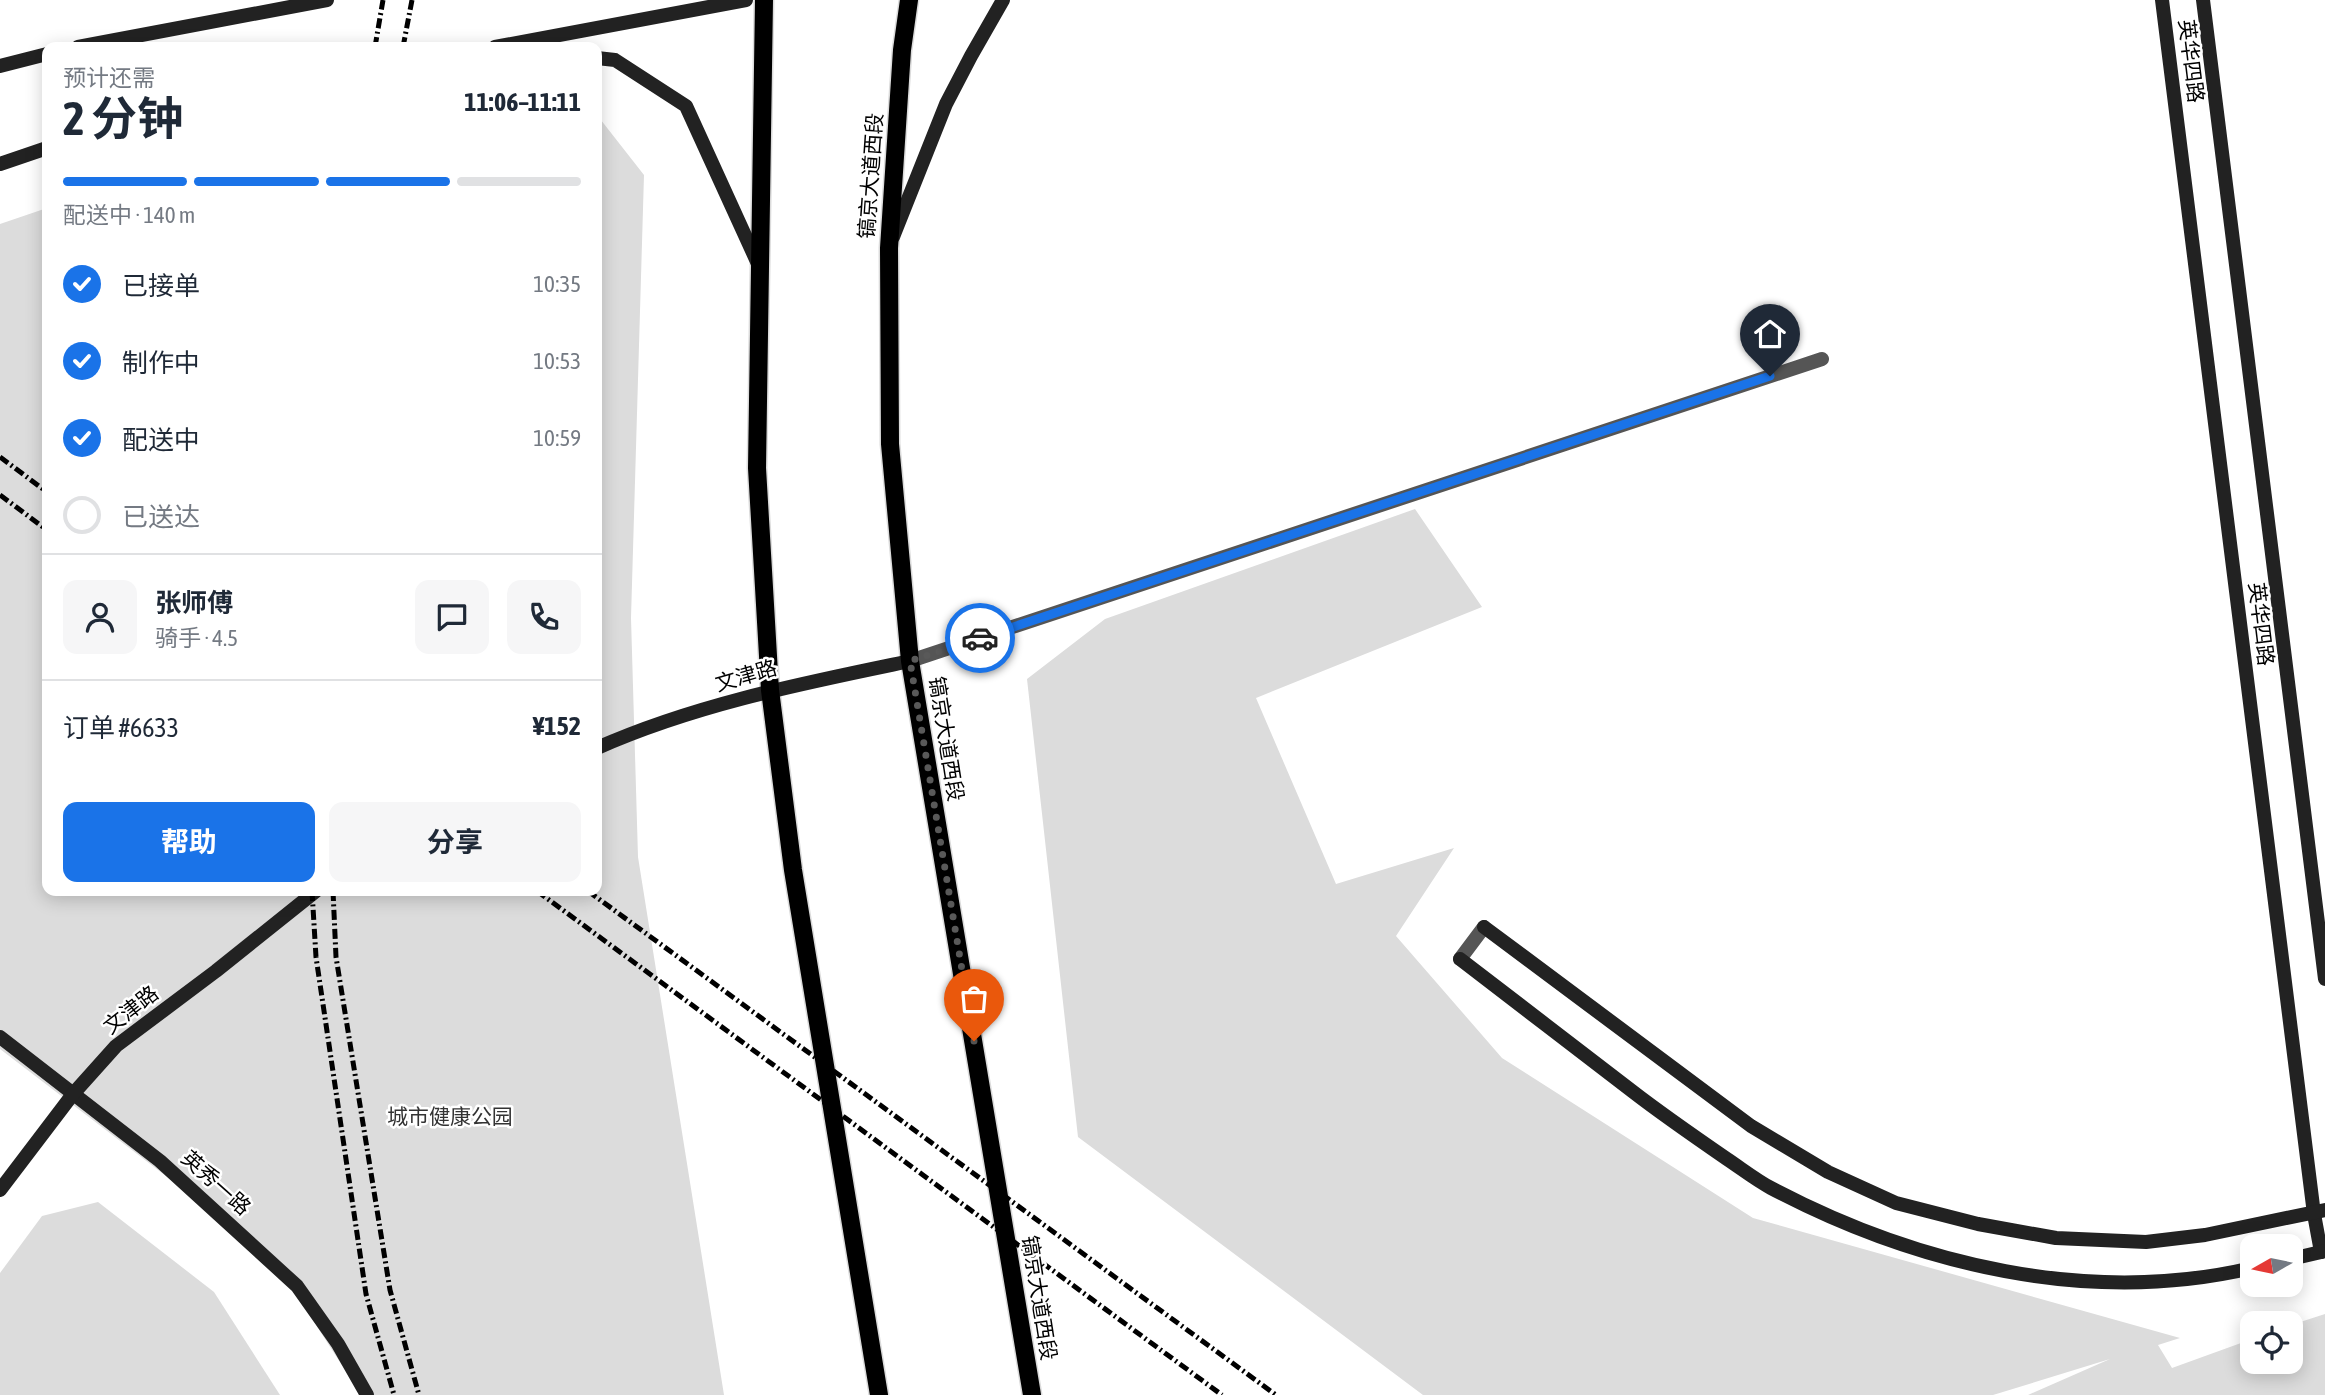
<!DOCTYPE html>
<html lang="zh">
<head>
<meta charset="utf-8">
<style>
  :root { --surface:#fff; --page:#f6f6f7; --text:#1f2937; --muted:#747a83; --line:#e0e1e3; --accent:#1a73e8 }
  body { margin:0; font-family:"Asap Condensed","Noto Sans SC",sans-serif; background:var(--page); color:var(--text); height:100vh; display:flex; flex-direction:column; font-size:26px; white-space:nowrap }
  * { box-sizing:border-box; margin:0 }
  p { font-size:23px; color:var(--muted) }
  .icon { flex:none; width:38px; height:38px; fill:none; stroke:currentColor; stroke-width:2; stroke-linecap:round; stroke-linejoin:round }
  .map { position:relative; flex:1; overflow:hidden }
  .side { position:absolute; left:42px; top:42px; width:560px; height:854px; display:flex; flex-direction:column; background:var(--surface); border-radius:14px; box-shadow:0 4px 18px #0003 }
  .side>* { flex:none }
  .needle { width:46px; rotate:261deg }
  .fabs { position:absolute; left:2240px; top:1234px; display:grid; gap:14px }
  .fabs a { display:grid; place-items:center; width:63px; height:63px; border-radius:14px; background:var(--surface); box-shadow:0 4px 18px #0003; font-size:35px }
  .pin { position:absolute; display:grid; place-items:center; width:60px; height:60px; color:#fff; margin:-72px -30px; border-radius:50% 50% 50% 0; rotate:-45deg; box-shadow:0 0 7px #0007 }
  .pin .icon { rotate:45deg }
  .courier { position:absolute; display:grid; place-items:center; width:70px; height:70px; margin:-35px; border:5px solid #1a73e8; border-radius:50%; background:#fff; color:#222; box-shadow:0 2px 9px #0007 }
  .overview em { font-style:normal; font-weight:700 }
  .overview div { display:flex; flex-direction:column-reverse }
  .overview { display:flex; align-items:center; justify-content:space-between; height:119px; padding:0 21px }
  h1 { font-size:46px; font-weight:700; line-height:52px }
  .bar { display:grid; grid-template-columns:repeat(4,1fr); gap:10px 7px; align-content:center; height:84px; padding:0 21px }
  .bar i { height:9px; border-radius:5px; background:var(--line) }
  .bar .on { background:var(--accent) }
  .bar p { grid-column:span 4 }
  .line { display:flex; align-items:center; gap:18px; padding:0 21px; border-top:2px solid var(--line) }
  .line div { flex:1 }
  .round { display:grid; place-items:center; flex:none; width:74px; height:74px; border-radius:14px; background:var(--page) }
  ol { padding:0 21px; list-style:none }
  li { display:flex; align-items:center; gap:21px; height:77px }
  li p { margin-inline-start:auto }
  li .icon { padding:7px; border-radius:50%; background:var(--accent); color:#fff; stroke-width:4 }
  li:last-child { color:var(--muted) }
  li i { width:38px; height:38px; border:4px solid var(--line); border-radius:50% }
  .button { display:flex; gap:14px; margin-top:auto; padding:14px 21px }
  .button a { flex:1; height:80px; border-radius:14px; background:var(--accent); color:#fff; font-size:28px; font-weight:700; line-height:80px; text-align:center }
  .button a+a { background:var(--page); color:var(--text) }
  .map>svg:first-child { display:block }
</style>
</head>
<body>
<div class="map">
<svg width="2325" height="1395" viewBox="0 0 2325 1395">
  <rect width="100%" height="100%" fill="#fff"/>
  <!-- green -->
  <g fill="#dcdcdc">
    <path d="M597 115 644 175 631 618 638 857 724 1395H361L273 1258 0 1049V224L47 208V891H597Z"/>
    <path d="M1415 509 1482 607 1256 698 1336 884 1454 848 1396 936 1502 1058 1753 1218 2180 1338 2158 1345 2172 1368 2252 1339V1362H2291V1325L2325 1314V1395H2028L2110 1359 1993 1395H1423L1078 1137 1027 679 1105 619Z"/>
    <path d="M98 1202 214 1292 280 1395H0V1273L42 1216Z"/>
  </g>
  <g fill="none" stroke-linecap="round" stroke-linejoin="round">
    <!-- primary casing -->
    <g stroke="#dbdbdb" stroke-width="21">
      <g id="primary">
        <path d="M764 0 757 468 770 690 793 870 879 1395"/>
        <path d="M909 0 902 50 889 248 890 444 910 661 1032 1395"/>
      </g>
    </g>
    <!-- street -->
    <g stroke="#555" stroke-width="14">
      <path d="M910 661 1822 359"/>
      <path d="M1460 959 1484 927"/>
    </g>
    <!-- secondary -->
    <g stroke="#222" stroke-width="14">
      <path d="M2162 0 2314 1214 2321 1252"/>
      <path d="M2203 0 2325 979"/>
      <path d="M78 47 327 0"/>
      <path d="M495 47 746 0"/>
      <path d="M597 58 615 60 686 106 759 266"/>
      <path d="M0 66 47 54"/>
      <path d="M0 164 47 148"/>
      <path d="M893 237 946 104 971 56 1003 0"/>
      <path d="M597 748C696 704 804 683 910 661"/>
      <path d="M1484 927 1751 1126 1828 1172 1896 1203 1978 1224 2056 1238 2146 1242 2205 1235 2325 1210"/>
      <path d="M1460 959C1517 1003 1575 1047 1632 1091 1663 1115 1695 1137 1727 1159 1742 1169 1756 1180 1771 1188 1917 1265 2089 1306 2252 1268"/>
      <path d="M0 1037 160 1161 297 1286 338 1344 367 1395"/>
      <path d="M0 1190 73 1094 116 1046 216 971 316 891"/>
      <path d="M2291 1259 2325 1251"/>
    </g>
    <!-- primary -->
    <use href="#primary" stroke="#000" stroke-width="18"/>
    <!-- rail -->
    <g stroke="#000" stroke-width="5" stroke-dasharray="10 3.5 2 3.5" stroke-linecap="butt">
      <path d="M375 47 383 0"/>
      <path d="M403 47 412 0"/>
      <path d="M0 457 47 492"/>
      <path d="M0 495 47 530"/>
      <path d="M312 891 316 957 366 1294 394 1395"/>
      <path d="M333 891 336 957 390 1290 419 1395"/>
      <path d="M537 891 1222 1395"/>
      <path d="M588 891 1276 1395"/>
    </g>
  </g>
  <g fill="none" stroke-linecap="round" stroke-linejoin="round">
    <!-- done -->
    <path stroke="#595959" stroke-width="7" stroke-dasharray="0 12.6" d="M974 1041 910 661 980 638"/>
    <!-- route -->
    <path stroke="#1a73e8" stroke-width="9" d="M980 638 1770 376"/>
  </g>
  <g text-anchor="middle" stroke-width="5" stroke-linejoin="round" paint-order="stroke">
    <!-- street labels -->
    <g font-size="21" fill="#000" stroke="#fff">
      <text transform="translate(2191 61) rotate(83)" y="7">英华四路</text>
      <text transform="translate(871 176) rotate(-86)" y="7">镐京大道西段</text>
      <text transform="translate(2261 624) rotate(83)" y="7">英华四路</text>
      <text transform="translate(746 676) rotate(-16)" y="7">文津路</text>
      <text transform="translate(946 739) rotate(81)" y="7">镐京大道西段</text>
      <text transform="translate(131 1010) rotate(-38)" y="7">文津路</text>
      <text transform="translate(216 1183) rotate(42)" y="7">英秀一路</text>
      <text transform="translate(1039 1298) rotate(81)" y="7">镐京大道西段</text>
    </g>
    <!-- park labels -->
    <g font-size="21" fill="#333" stroke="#fff">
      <text x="450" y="1124">城市健康公园</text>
    </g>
  </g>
</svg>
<div class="fabs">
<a><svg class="needle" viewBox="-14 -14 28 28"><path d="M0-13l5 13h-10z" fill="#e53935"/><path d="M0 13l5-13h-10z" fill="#747a83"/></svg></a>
<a><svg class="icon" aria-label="locate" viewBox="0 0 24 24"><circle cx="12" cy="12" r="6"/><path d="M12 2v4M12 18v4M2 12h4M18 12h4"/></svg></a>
</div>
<div class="pin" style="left:974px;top:1041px;background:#ea580c"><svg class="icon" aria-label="bag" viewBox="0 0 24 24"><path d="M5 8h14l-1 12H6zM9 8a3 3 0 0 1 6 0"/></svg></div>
<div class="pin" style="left:1770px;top:376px;background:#1f2937"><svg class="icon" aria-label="home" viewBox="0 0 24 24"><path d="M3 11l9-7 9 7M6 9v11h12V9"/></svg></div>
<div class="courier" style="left:980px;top:638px"><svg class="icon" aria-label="car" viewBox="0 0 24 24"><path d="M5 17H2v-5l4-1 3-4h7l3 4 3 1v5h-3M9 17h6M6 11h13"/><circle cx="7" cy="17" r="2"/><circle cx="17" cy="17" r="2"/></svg></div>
<section class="side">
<div class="overview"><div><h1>2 分钟</h1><p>预计还需</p></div><em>11:06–11:11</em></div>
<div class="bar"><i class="on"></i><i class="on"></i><i class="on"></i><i></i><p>配送中 · 140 m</p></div>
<ol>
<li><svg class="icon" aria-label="check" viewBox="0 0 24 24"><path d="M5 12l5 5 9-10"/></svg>已接单<p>10:35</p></li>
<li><svg class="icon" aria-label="check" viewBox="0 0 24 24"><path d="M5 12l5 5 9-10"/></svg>制作中<p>10:53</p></li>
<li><svg class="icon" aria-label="check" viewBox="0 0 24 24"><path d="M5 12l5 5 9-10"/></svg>配送中<p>10:59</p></li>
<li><i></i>已送达</li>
</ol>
<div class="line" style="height:126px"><a class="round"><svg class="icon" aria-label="person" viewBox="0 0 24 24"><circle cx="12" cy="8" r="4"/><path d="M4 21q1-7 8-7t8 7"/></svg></a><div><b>张师傅</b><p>骑手 · 4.5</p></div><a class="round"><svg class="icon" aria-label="chat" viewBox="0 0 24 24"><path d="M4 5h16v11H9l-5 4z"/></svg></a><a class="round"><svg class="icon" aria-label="phone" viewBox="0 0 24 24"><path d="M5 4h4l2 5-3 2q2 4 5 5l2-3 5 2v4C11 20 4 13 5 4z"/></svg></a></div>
<div class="line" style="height:91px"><div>订单 #6633</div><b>¥152</b></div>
<div class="button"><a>帮助</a><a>分享</a></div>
</section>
</div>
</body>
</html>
